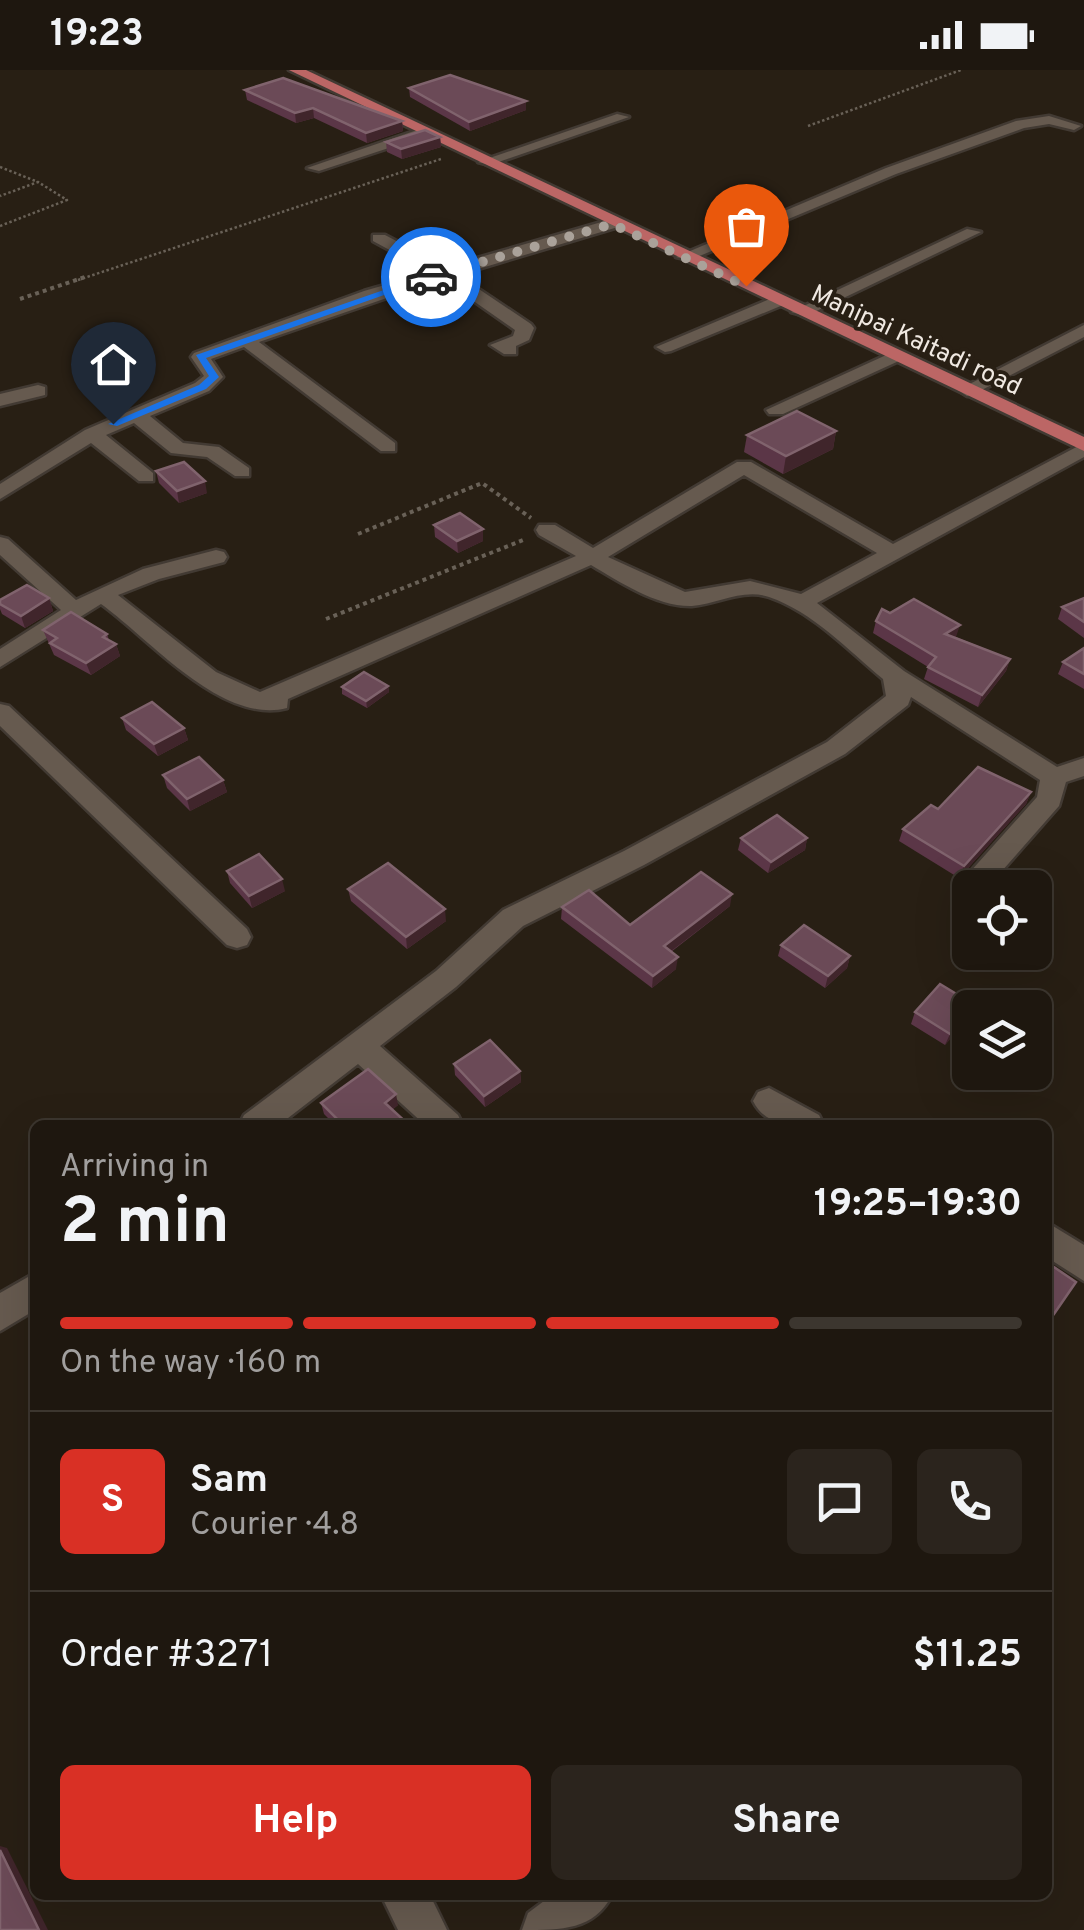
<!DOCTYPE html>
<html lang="en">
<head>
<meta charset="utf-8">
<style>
  :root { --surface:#1e170f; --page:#2b241d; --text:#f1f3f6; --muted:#a19f9e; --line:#3c362f; --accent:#d93025 }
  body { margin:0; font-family:Overpass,sans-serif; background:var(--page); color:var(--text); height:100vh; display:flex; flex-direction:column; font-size:38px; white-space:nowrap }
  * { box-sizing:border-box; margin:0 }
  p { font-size:32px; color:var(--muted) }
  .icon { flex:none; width:55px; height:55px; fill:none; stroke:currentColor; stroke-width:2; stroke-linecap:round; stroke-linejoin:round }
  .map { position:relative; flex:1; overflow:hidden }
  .drawer { position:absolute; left:30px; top:1050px; width:1022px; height:780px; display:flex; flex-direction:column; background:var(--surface); border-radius:15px; box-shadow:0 10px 40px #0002,0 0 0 2px var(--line) }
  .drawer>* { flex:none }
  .fabs { position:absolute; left:952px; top:800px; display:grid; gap:20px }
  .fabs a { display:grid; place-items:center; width:100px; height:100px; border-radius:15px; background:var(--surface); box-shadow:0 10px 40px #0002,0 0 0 2px var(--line); font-size:50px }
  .pin { position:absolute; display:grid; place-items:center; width:85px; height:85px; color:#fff; margin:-102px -42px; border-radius:50% 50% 50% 0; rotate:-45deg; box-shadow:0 0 10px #0007 }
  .pin .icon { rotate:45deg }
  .courier { position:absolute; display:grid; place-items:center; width:100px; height:100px; margin:-50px; border:8px solid #1a73e8; border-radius:50%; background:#fff; color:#222; box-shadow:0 2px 12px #0007 }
  .head em { font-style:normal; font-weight:700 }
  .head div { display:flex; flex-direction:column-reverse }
  .head { display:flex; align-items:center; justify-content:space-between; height:170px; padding:0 30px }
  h1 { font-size:65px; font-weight:700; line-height:75px }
  .bar { display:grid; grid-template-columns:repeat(4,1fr); gap:15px 10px; align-content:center; height:120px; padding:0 30px }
  .bar i { height:12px; border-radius:8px; background:var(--line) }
  .bar .selected { background:var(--accent) }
  .bar p { grid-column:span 4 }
  .line { display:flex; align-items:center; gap:25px; padding:0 30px; border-top:2px solid var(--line) }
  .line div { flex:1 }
  .round { display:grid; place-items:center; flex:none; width:105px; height:105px; border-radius:15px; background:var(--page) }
  .primary-button { display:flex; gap:20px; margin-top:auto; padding:20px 30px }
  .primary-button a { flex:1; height:115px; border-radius:15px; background:var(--accent); color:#fff; font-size:40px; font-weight:700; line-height:115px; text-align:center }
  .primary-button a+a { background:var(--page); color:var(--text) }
  .status { display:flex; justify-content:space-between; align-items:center; height:70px; padding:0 50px; background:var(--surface); direction:ltr }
  .status svg { height:28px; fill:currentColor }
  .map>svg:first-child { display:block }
</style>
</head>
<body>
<div class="status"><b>19:23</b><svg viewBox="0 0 49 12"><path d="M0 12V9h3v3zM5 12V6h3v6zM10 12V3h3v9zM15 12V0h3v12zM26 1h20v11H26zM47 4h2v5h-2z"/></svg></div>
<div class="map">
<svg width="1084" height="1860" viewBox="0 0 1084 1860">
  <rect width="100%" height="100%" fill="#281f14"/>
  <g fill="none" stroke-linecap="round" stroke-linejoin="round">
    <!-- minor casing -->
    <g stroke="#423a33" stroke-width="5">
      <g id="minor">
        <path d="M617 44 629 47 490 95 478 92Z"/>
        <path d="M1049 46 1081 56 1074 60 1049 54 1024 58 896 104 690 190 676 187 886 98 1016 51Z"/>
        <path d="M423 58 430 62 428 65 319 101 307 98Z"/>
        <path d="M612 149 618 151V157L458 205 531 254 534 258 529 270 516 276V284H504L490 275 513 266 515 260 442 209 259 272 395 373V381H381L244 277 211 289 223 307 209 321 150 346 183 373 219 377 249 398V406H235L207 387 171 383 134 353 106 365 153 403V411H139L91 373 0 429V414L85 360 195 313 204 306 191 287 194 283 364 221 430 202 373 171V165H385L446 197Z"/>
        <path d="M967 159 981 162 806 246 791 242Z"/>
        <path d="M777 226 783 227V235L671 281 665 282 656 277Z"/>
        <path d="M1084 255V267L974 324 967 326 958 320Z"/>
        <path d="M895 281 901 282V290L783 344H769L766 340Z"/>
        <path d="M38 315 45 317V325L0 336V324Z"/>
        <path d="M1084 373V387L817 533 904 601 1057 697 1084 688V706L1066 712 1059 736 987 818H970L967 831 957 828 953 821 1037 727 1040 710 911 627 908 635 845 684 644 795 523 856 456 917 380 976 458 1045 463 1055H425L358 994 279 1055H239L244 1045 436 901 503 840 624 781 827 672 886 626 883 609C848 580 813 542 769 527 743 518 718 534 692 536 657 537 620 512 591 495L288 629 287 638C222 655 150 569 101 534L0 597V579L61 540 0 485V467L8 469 76 530 143 499 216 480 224 482 227 487 224 492 159 509 118 525 216 602 260 622 576 486 539 465 536 460 539 455H555L593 478 737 392H751L893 474ZM744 405 877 483 801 524 750 511 685 522 608 487Z"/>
        <path d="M0 634 9 636 247 859 251 867 247 875 237 878 227 875 0 656Z"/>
        <path d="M769 1018 819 1045 824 1055C797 1055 767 1059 753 1031L758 1022Z"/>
        <path d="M1048 1153 1084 1175V1211L1048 1188Z"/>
        <path d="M35 1203V1240L0 1261V1223Z"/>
        <path d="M381 1825H430L447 1860H398Z"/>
        <path d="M552 1825H612C594 1860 562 1860 522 1860L528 1843Z"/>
      </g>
    </g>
    <!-- major casing -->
    <g stroke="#423a33" stroke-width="5">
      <path id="major" d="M289 0H306L1084 367V381Z"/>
    </g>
    <!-- path-far1 -->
    <g stroke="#696157" stroke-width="2.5" stroke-dasharray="2.5 2.5" stroke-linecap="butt">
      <path d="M808 56 961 0"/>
      <path d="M0 97 38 112 0 126"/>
      <path d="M0 156 67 130 38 112"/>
      <path d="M78 210 441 89"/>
    </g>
    <!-- path -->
    <g stroke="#696157" stroke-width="4" stroke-dasharray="4 4" stroke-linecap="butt">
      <path d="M20 229 85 207"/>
      <path d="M358 464 482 413 531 448"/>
      <path d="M326 549 523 470"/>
    </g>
    <!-- minor -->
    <use href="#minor" fill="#665a4f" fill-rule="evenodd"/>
    <!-- major -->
    <use href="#major" fill="#bc6665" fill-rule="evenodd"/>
  </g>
  <!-- wall -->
  <g fill="#5b3647">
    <path d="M409 18 526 31V40L470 61 410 27Z"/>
    <path d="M245 20 402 51 403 61 367 73 314 48 296 53 247 30Z"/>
    <path d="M440 67 441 77 402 89 387 82 386 72Z"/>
    <path d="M836 361 833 379 783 404 744 382 747 365Z"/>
    <path d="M156 401 207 423 179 433 159 413Z"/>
    <path d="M434 455 483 459V471L458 483 435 467Z"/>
    <path d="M49 528 53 541 25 558 2 544 0 539V530Z"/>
    <path d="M1084 528V568L1058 549 1062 537Z"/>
    <path d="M876 551 956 567 1010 589 1006 601 978 637 924 609 928 597 873 563Z"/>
    <path d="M43 560 107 564 109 570 116 574 120 586 91 605 54 585Z"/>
    <path d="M1084 578V619L1058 604 1063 592Z"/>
    <path d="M388 616 389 622 367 638 342 624V617Z"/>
    <path d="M122 648 184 658 188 670 158 686 126 660Z"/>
    <path d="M163 705 223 710 227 722 190 741 167 718Z"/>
    <path d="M1031 722 1026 734 959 808 899 771 903 759 938 739Z"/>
    <path d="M741 768H807L805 780 768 803 738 780Z"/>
    <path d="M227 801 285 821 252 838 230 813Z"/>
    <path d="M348 819 446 851 407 879 351 831Z"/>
    <path d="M730 836 671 882 676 899 652 918 561 849 562 837 630 855Z"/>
    <path d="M781 875 850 886 847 898 825 918 778 886Z"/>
    <path d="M976 936 945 975 911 954 915 942Z"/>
    <path d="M454 994 520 1001 521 1012 485 1037 455 1005Z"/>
    <path d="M321 1033 398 1035 392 1040 409 1055H335L324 1044Z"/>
    <path d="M1048 1193 1076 1212 1048 1254Z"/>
  </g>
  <!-- shaded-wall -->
  <g fill="#40252b">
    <path d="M526 31V40L470 61 469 52Z"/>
    <path d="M313 38 314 48 296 53 295 43Z"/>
    <path d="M402 51 403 61 367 73 366 63Z"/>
    <path d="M440 67 441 77 402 89 401 79Z"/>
    <path d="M836 361 833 379 783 404 786 386Z"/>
    <path d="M205 411 207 423 179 433 177 421Z"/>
    <path d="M483 459V471L458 483 457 471Z"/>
    <path d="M49 528 53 541 25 558 21 546Z"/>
    <path d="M960 555 956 567 942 576 945 564Z"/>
    <path d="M116 574 120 586 91 605 86 593Z"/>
    <path d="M1010 589 1006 601 978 637 982 625Z"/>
    <path d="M388 616 389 622 367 638 366 631Z"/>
    <path d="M184 658 188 670 158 686 154 674Z"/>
    <path d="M223 710 227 722 190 741 187 729Z"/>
    <path d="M1031 722 1026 734 959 808 964 796Z"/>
    <path d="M807 768 805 780 768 803 771 792Z"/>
    <path d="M282 809 285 821 252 838 249 826Z"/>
    <path d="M732 824 730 836 662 888 664 876Z"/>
    <path d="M445 839 446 851 407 879 406 867Z"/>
    <path d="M850 886 847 898 825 918 828 906Z"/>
    <path d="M678 887 676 899 652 918 653 906Z"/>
    <path d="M970 942V948L945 975 950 964Z"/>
    <path d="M520 1001 521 1012 485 1037 484 1026Z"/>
    <path d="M396 1024 398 1035 387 1044 385 1033Z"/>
    <path d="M0 1776 7 1778 48 1860H39L0 1780Z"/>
  </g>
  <!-- building -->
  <g fill="#6b4a57" stroke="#80636d" stroke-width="2.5">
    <path d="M450 5 526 31 469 52 409 18Z"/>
    <path d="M283 8 402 51 366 63 313 38 295 43 245 20Z"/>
    <path d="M425 60 440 67 401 79 386 72Z"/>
    <path d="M797 341 836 361 786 386 747 365Z"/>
    <path d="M184 392 205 411 177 421 156 401Z"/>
    <path d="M460 443 483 459 457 471 434 455Z"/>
    <path d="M27 515 49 528 21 546 0 534V530Z"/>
    <path d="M1084 528V552L1062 537Z"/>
    <path d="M914 529 960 555 945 564 1010 589 982 625 928 597 936 587 876 551 882 539 890 543Z"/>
    <path d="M71 542 107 564 103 567 116 574 86 593 50 573 57 568 43 560Z"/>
    <path d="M1084 578V604L1063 592Z"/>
    <path d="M364 602 388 616 366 631 342 617Z"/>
    <path d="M152 632 184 658 154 674 122 648Z"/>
    <path d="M199 687 223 710 187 729 163 705Z"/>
    <path d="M978 697 1031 722 964 796 903 759 931 735 938 739Z"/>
    <path d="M777 745 807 768 771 792 741 768Z"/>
    <path d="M259 784 282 809 249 826 227 801Z"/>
    <path d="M388 793 445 839 406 867 348 819Z"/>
    <path d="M701 802 732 824 664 876 678 887 653 906 562 837 589 820 630 855Z"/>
    <path d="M804 855 850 886 828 906 781 875Z"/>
    <path d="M940 914 976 936 970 938V942L950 964 915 942Z"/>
    <path d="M490 970 520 1001 484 1026 454 994Z"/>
    <path d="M368 999 396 1024 385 1033 409 1055H343L321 1033Z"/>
    <path d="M1048 1193 1076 1212 1054 1244 1048 1240Z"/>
    <path d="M0 1780 39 1860H0Z"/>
  </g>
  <!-- route -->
  <path fill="#1a73e8" d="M427 205 435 207 206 288 219 307 206 319 117 356 108 354 199 315 209 306 196 285Z"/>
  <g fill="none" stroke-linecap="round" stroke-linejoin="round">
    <!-- done -->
    <path stroke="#aaa29a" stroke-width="10" stroke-dasharray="0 18" d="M431 207 612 154 746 216"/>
  </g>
  <g text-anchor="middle" stroke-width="8" stroke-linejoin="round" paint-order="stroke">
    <!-- far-street labels -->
    <g font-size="25" fill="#f0e9e2" stroke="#281f14">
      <text transform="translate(917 269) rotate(25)" y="9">Manipai Kaitadi road</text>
    </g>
  </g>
</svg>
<div class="fabs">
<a><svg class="icon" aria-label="locate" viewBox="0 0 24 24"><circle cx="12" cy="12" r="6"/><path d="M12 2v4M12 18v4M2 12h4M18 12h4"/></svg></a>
<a><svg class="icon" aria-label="layers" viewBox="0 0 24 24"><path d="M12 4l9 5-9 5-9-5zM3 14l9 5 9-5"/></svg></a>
</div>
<div class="pin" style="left:746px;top:216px;background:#ea580c"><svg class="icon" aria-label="bag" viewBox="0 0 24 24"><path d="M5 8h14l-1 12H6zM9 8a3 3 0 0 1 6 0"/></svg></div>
<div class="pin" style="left:113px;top:354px;background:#1f2937"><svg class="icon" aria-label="home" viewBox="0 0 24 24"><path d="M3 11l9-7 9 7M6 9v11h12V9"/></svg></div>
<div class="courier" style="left:431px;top:207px"><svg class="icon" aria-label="car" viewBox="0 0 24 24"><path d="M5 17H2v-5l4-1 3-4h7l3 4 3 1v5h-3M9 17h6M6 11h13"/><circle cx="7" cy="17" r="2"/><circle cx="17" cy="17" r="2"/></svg></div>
<section class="drawer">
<div class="head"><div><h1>2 min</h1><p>Arriving in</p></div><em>19:25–19:30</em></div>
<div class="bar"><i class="selected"></i><i class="selected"></i><i class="selected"></i><i></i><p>On the way · 160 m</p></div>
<div class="line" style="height:180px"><b class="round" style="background:var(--accent);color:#fff">S</b><div><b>Sam</b><p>Courier · 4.8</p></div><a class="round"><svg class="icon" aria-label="chat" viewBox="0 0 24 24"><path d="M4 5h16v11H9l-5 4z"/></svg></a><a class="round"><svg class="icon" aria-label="phone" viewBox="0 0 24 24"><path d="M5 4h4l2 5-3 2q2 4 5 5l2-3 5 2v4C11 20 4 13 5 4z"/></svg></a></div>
<div class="line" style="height:130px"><div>Order #3271</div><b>$11.25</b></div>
<div class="primary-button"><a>Help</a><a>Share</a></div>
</section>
</div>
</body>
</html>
